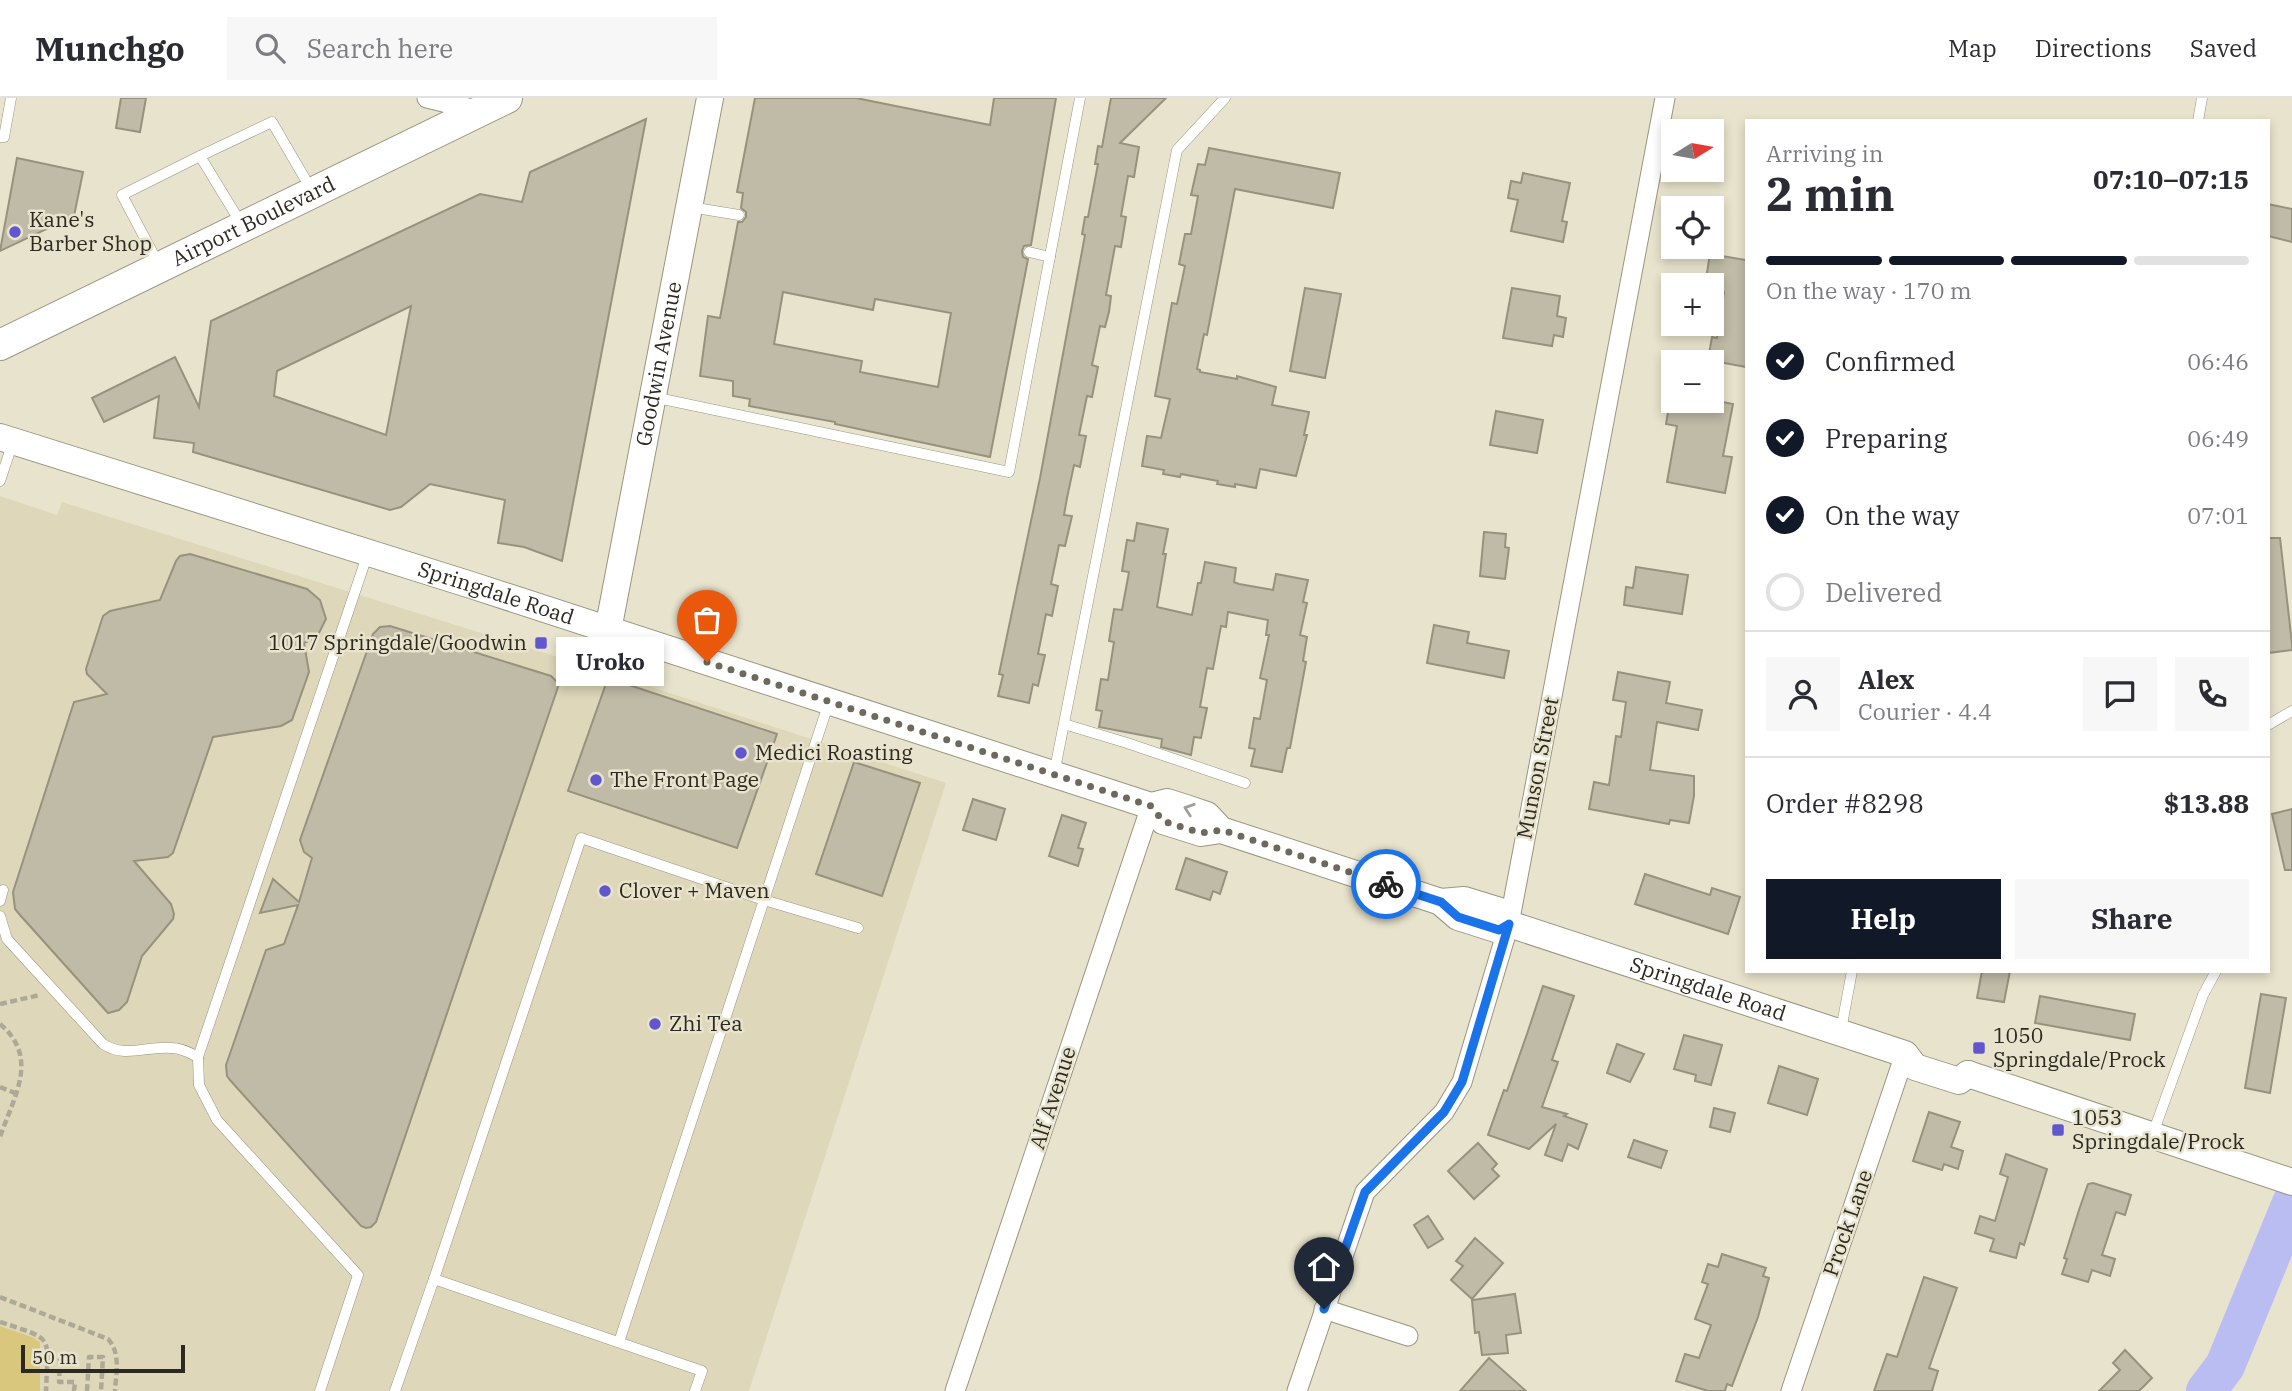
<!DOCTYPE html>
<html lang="en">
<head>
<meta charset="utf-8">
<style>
  :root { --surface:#fff; --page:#f7f7f7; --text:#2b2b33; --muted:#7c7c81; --line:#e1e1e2; --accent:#111827 }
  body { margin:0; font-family:"IBM Plex Serif",serif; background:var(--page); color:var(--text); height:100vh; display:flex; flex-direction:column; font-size:26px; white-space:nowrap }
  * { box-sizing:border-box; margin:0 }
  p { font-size:23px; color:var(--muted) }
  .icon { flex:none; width:38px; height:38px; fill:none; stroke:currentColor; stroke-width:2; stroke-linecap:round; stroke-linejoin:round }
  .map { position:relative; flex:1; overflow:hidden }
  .details { position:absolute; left:1745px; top:21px; width:525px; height:854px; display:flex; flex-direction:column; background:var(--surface); border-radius:0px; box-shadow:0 4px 10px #0003 }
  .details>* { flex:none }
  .needle { width:46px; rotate:79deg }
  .buttons { position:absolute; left:1661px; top:21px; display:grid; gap:14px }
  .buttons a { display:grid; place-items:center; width:63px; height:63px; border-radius:0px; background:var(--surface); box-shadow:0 4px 10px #0003; font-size:35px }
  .scale { position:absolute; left:21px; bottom:18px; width:164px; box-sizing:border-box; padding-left:7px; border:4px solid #2b2920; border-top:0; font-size:19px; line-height:24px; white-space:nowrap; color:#2b2920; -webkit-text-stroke:5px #e8e3cc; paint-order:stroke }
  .pin { position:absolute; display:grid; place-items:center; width:60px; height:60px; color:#fff; margin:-72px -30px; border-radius:50% 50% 50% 0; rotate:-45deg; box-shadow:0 0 7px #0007 }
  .pin .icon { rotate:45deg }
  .courier { position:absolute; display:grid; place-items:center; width:70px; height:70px; margin:-35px; border:5px solid #1a73e8; border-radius:50%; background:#fff; color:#222; box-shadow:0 2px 9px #0007 }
  .bubble { position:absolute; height:49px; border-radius:0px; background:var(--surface); box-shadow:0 4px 10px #0003; font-size:23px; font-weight:800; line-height:49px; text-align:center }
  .summary em { font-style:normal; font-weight:800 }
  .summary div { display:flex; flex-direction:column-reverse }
  .summary { display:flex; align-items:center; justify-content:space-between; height:119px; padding:0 21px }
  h1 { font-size:46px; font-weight:800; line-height:52px }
  .bar { display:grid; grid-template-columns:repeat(4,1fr); gap:10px 7px; align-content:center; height:84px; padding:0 21px }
  .bar i { height:9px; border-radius:5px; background:var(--line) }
  .bar .current { background:var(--accent) }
  .bar p { grid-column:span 4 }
  .line { display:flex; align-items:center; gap:18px; padding:0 21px; border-top:2px solid var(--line) }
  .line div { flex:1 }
  .round { display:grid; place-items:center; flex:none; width:74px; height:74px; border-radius:0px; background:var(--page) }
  ol { padding:0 21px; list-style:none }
  li { display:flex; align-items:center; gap:21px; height:77px }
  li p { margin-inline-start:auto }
  li .icon { padding:7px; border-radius:50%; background:var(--accent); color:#fff; stroke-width:4 }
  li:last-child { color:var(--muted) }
  li i { width:38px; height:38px; border:4px solid var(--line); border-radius:50% }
  .action { display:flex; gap:14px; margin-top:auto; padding:14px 21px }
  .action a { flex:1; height:80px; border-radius:0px; background:var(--accent); color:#fff; font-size:28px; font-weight:800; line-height:80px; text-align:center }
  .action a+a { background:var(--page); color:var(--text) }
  header { display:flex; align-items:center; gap:42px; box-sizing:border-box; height:98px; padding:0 35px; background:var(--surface); border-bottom:2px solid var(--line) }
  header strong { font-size:33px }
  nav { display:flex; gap:38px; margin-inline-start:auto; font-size:24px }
  .search { width:490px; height:63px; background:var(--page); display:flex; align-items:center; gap:18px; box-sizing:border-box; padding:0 24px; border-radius:0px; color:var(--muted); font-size:26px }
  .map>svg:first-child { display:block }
</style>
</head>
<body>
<header>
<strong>Munchgo</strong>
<div class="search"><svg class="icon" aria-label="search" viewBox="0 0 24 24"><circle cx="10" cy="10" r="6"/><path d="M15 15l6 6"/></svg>Search here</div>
<nav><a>Map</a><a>Directions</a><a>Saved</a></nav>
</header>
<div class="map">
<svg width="2292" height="1293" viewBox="0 0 2292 1293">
  <rect width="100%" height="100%" fill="#e8e3cc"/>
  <!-- built -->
  <path fill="#ded7ba" d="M0 398 57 417 62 404 596 571 946 685 749 1293H0Z"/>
  <!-- green -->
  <path fill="#d9c77d" d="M0 1228 32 1239 40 1244V1293H0Z"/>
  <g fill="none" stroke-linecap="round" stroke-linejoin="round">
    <!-- river -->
    <path stroke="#b9bdf1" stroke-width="40" d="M2206 1293 2225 1268 2292 1105"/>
  </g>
  <!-- building -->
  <g fill="#c0bba6" stroke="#97927d" stroke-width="2" fill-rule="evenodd">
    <path d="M121 0H146L140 34 116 30Z"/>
    <path d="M755 0H856L990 27 994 0H1056L1031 147 1024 148 1022 153 1023 159 1028 161 990 359 835 326V324L749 308 750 301 733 298V283L700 278 708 218 720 220 738 124H742L746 119V114L741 110 743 95 737 94ZM783 194 873 212 875 201 951 215 938 289 860 274 862 263 774 246Z"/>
    <path d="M1111 0H1166L1120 45 1139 49 1134 79 1128 78 1121 118 1126 119 1121 149 1115 148 1106 197 1111 198 1109 214 1105 229 1100 228 1092 267 1098 269 1092 299 1087 298 1079 337 1086 338 1080 369 1074 367 1067 400 1064 417 1072 418 1065 448 1059 447 1051 486 1058 488 1052 518 1046 516 1038 556 1045 557 1038 588 1033 586 1029 605 998 598 1003 577 999 576 1040 380 1085 137 1082 136 1085 119H1088L1098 66H1095L1098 48 1102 49Z"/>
    <path d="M646 21 562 463 524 449 498 445 505 402 430 386 401 409 390 412 193 354 194 345 154 340 159 298 104 324 92 300 175 259 199 309 211 223 480 96 522 104 530 74ZM411 208 386 337 274 298 277 273Z"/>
    <path d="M1209 50 1340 75 1333 110 1235 91 1207 237 1204 236 1197 271 1200 272V274L1237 281V278L1276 289 1272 307 1309 314 1304 337H1307L1296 378 1260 371 1256 390 1235 386V389L1217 386 1218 383 1181 376 1180 379 1163 376 1164 372 1142 368 1147 338 1161 340 1170 301 1155 298 1172 205 1177 206 1185 168 1179 166 1185 136H1191L1198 98 1191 97 1198 66 1205 67Z"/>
    <path d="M17 60 83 74 74 118 0 153Z"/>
    <path d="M1523 75 1570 85 1562 123 1567 124 1563 144 1511 133 1518 102 1508 100 1511 83 1521 85Z"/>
    <path d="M2268 106 2292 111V144L2268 138Z"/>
    <path d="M1710 156 1746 162V269L1708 262 1712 239 1717 240 1724 194 1712 192V187H1705Z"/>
    <path d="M1305 190 1341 196 1325 280 1290 273Z"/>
    <path d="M1512 190 1560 198 1557 218 1566 220 1563 239 1554 237 1552 248 1503 240Z"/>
    <path d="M1670 303H1718L1733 306 1723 358 1732 359 1725 395 1667 384 1677 328 1666 326Z"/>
    <path d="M1496 313 1543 322 1537 355 1490 347Z"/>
    <path d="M1137 425 1168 431 1163 456H1166L1157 509 1192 517 1198 485H1201L1205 464 1236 470 1234 484 1239 486 1273 492 1276 476 1308 482 1303 504 1307 505 1300 537 1307 539 1303 563 1306 564 1290 650H1287L1282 674 1251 668 1255 651 1249 650 1254 620 1260 621 1267 582 1260 580 1269 537H1266L1268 522 1228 514 1226 529 1221 528 1213 571 1207 570 1200 609 1207 610 1201 640 1194 639 1191 657 1161 649 1162 641 1099 629 1102 613 1096 612 1101 581 1108 582 1114 544 1109 543 1114 511 1122 512 1129 474 1122 473 1127 442 1134 443Z"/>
    <path d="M1484 434 1506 436 1505 449 1509 450 1505 481 1480 478Z"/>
    <path d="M2268 440H2280L2292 546V552L2268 555Z"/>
    <path d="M190 456 307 491 320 502 326 521 317 539 304 545 309 574 292 622 281 628 213 639 173 755 168 759 134 763 171 806 174 816 173 821 142 858 127 904 119 912 108 915 20 817 15 811 13 794 74 604 107 596 87 576 86 571 103 518 110 513 160 502 176 463 180 458Z"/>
    <path d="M1636 469 1688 477 1682 516 1624 507 1626 489 1633 490Z"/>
    <path d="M1434 527 1469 534 1467 545 1509 553 1504 580 1427 565Z"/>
    <path d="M390 528 551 578 559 586 376 1124 371 1129 366 1130 361 1128 230 982 227 978 226 967 266 852 284 846 298 807 260 815 273 781 299 804 312 760 304 754 300 742 373 536 380 529Z"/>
    <path d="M1618 574 1670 584 1666 605 1702 612 1698 632 1657 624 1650 672 1694 678V698L1689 725 1670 722 1669 726 1589 711 1594 684 1609 687 1616 638 1621 639 1626 604 1613 602Z"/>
    <path d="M608 580 777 636 737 750 568 693Z"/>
    <path d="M854 664 920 685 882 798 816 776Z"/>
    <path d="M973 701 1005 711 996 742 963 732Z"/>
    <path d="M2292 711V772H2285L2272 716Z"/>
    <path d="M1062 717 1086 725 1078 750 1083 751 1078 768 1049 758Z"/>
    <path d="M1186 760 1227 774 1220 796 1213 793 1210 802 1176 791Z"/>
    <path d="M1645 776 1710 797 1712 790 1740 799 1728 836 1635 806Z"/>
    <path d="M1982 873H2010L2004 904 1977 900Z"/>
    <path d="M1543 888 1574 898 1552 962 1558 964 1542 1009 1567 1016 1564 1018 1587 1026 1578 1051 1568 1046 1562 1063 1545 1057 1556 1026 1529 1051 1488 1037 1504 992 1507 993 1527 936Z"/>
    <path d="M2261 896 2286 900 2270 995 2245 990Z"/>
    <path d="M2040 898 2135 916 2130 942 2035 925Z"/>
    <path d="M1684 937 1722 947 1711 987 1695 983 1696 977 1674 971Z"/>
    <path d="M1617 946 1644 956 1630 984 1607 975Z"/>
    <path d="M1779 968 1818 981 1807 1017 1768 1005Z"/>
    <path d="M1714 1010 1735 1015 1730 1034 1710 1029Z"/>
    <path d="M1929 1014 1960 1024 1951 1049 1963 1053 1958 1071 1944 1066 1942 1072 1913 1063Z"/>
    <path d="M1634 1042 1667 1053 1661 1070 1628 1059Z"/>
    <path d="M1478 1045 1497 1066 1492 1071 1499 1078 1474 1101 1448 1073Z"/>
    <path d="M2006 1056 2047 1071 2024 1147 2020 1145 2016 1160 1990 1153 1994 1141 1975 1135 1980 1118 1995 1123 2008 1079 2000 1076Z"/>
    <path d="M2093 1085 2131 1097 2125 1117 2116 1114 2102 1157 2115 1161 2110 1178 2092 1172 2088 1184 2062 1176 2067 1161 2064 1160 2079 1112 2088 1086Z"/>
    <path d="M1428 1118 1443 1141 1428 1150 1414 1127Z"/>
    <path d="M1475 1140 1503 1165 1472 1201 1451 1182 1463 1168 1456 1163Z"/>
    <path d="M1722 1156 1766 1170 1763 1178 1769 1180 1758 1219 1732 1288 1727 1286 1725 1293H1708L1676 1283 1685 1256 1699 1260 1711 1227 1695 1221 1708 1186 1702 1184 1708 1166 1718 1169Z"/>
    <path d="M1924 1179 1957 1190 1929 1270 1938 1273 1932 1293H1874L1887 1256 1897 1259Z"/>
    <path d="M1515 1196 1521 1235 1506 1237 1508 1255 1482 1257 1479 1234 1475 1235 1472 1202Z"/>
    <path d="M2125 1252 2152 1280 2139 1293H2099L2120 1272 2113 1265Z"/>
    <path d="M1489 1260 1526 1293H1460Z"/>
  </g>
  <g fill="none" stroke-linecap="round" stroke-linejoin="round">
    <!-- lane casing -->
    <g stroke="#9a9580" stroke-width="11">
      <g id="lane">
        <path d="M2198 23 2202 0"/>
        <path d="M0 39H4L11 0"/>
        <path d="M690 109 739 117"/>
        <path d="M242 127 200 58 272 24 311 91"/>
        <path d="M1029 154 1050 159"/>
        <path d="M158 165 122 97 200 58"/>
        <path d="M653 299 1009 374 1080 0"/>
        <path d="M0 383 13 344"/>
        <path d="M1064 626 1127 645 1245 685"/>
        <path d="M2268 627 2292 613"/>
        <path d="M1054 676 1177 52 1225 0"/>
        <path d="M0 803 3 792"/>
        <path d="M0 818 7 841 103 946C126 961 147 947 172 950 182 950 190 955 198 959"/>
        <path d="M1841 932 1852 873"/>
        <path d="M2152 1038 2203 897 2216 873"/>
        <path d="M434 1181 581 740 764 802 858 830"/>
        <path d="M619 1244 829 604"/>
        <path d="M320 1293 358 1177 217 1022 199 987 198 959 368 455"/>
        <path d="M395 1293 434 1181 702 1273 695 1293"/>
      </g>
    </g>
    <!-- street casing -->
    <g stroke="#9a9580" stroke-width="21">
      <g id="street">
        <path d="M427 0 480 13"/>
        <path d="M1324 1211 1408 1238"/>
        <path d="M955 1293 1151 708"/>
        <path d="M1297 1293 1365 1094 1444 1014 1462 984 1509 826 1665 0"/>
        <path d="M1791 1293 1905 956"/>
      </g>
    </g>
    <!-- secondary casing -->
    <g stroke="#9a9580" stroke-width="28">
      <g id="secondary">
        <path id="s1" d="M0 339 471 487 1151 708 1167 704 1183 709 1207 717 1221 732 1441 804 1464 802 1503 814 1509 826 1905 956 1915 969 1959 983 1968 976"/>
        <path id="s2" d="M608 532 710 0"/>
        <path d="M1151 708 1163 723 1201 735 1221 732"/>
        <path d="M1444 807 1458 819 1499 832 1509 826"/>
        <path d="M1968 976 2292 1084"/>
      </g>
    </g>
    <!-- primary casing -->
    <g stroke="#9a9580" stroke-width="32">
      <g id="primary">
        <path id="s3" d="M0 247 507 0"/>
      </g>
    </g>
    <!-- path -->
    <g stroke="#ada996" stroke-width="4.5" stroke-dasharray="7 3.5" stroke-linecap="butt">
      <path d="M0 906 40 897"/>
      <path d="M0 926C40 960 14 998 0 1039"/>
      <path d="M0 989 15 995"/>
      <path d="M0 1199 108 1241C121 1255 116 1275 115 1293"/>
      <path d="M0 1224C55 1242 48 1236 46 1293"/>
      <path d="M47 1263H60L59 1284H75L74 1293"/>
      <path d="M87 1293 89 1259H103L101 1293"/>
    </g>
    <!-- lane -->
    <use href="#lane" stroke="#fff" stroke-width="10"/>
    <!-- street -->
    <use href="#street" stroke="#fff" stroke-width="19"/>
    <!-- secondary -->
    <use href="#secondary" stroke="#fff" stroke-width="26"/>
    <!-- primary -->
    <use href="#primary" stroke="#fff" stroke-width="30"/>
  </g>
  <!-- one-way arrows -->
  <defs><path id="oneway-chevron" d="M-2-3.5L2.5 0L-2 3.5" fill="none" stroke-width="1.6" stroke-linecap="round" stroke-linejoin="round" transform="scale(1.75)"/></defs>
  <use stroke="#a09f9b" href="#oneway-chevron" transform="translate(1189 711) rotate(-161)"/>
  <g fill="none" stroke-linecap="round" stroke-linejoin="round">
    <!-- done -->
    <path stroke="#6d6a5c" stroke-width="7" stroke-dasharray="0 12.6" d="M707 564 1151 708 1163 723 1201 735 1222 732 1386 786"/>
    <!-- route -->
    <path stroke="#1a73e8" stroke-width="9" d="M1324 1211 1365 1094 1444 1014 1462 984 1509 826 1499 832 1458 819 1441 804 1386 786"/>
  </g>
  <!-- markers -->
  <g fill="#6057cf" stroke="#e8e3cc" stroke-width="2.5">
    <circle cx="15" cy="134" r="7"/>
    <rect x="534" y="538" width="14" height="14" rx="3.5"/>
    <circle cx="741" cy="655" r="7"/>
    <circle cx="596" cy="682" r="7"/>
    <circle cx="605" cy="793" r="7"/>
    <circle cx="655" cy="926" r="7"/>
    <rect x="1972" y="943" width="14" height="14" rx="3.5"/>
    <rect x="2051" y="1025" width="14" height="14" rx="3.5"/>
  </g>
  <g text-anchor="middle" stroke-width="5" stroke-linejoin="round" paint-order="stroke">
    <!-- poi labels -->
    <g font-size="21" fill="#2b2920" stroke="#e8e3cc" text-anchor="start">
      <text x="29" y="129">Kane's<tspan x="29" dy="24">Barber Shop</tspan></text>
      <text x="527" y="552" text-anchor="end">1017 Springdale/Goodwin</text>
      <text x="755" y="662">Medici Roasting</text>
      <text x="610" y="689">The Front Page</text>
      <text x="619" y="800">Clover + Maven</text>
      <text x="669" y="933">Zhi Tea</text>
      <text x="1993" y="945">1050<tspan x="1993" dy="24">Springdale/Prock</tspan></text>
      <text x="2072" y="1027">1053<tspan x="2072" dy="24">Springdale/Prock</tspan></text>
    </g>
    <!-- street labels -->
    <g font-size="21" fill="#2b2920" stroke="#e8e3cc">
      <text dy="7" stroke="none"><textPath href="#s3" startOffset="282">Airport Boulevard</textPath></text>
      <text dy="7" stroke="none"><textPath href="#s2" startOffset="271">Goodwin Avenue</textPath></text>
      <text dy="7" stroke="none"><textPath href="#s1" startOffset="520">Springdale Road</textPath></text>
      <text transform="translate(1538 670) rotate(-79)" y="7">Munson Street</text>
      <text dy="7" stroke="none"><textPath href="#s1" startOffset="1806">Springdale Road</textPath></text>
      <text transform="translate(1053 1000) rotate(-72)" y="7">Alf Avenue</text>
      <text transform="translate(1848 1125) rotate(-71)" y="7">Prock Lane</text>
    </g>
  </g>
</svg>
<div class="buttons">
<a><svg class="needle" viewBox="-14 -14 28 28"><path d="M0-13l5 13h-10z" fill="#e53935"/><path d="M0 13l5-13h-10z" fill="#7c7c81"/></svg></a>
<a><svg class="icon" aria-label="locate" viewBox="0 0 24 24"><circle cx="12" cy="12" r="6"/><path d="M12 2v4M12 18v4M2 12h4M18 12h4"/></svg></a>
<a>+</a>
<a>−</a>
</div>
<div class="scale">50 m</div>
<div class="pin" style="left:707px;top:564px;background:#ea580c"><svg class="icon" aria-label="bag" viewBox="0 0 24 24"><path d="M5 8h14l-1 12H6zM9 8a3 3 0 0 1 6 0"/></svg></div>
<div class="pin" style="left:1324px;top:1211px;background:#1f2937"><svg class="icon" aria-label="home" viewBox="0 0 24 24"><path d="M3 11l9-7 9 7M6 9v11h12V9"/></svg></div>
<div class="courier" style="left:1386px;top:786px"><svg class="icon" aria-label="bike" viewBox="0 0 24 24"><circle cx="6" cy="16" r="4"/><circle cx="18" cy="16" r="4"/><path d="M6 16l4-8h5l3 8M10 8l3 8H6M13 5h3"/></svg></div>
<div class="bubble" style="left:556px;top:539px;width:108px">Uroko</div>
<section class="details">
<div class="summary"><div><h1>2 min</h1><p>Arriving in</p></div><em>07:10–07:15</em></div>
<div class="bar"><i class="current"></i><i class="current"></i><i class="current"></i><i></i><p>On the way · 170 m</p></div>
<ol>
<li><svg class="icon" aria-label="check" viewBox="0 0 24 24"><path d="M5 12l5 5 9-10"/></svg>Confirmed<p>06:46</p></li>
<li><svg class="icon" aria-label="check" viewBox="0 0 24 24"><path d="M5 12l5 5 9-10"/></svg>Preparing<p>06:49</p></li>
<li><svg class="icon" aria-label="check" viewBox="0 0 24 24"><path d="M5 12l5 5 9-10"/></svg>On the way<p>07:01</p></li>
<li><i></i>Delivered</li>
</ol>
<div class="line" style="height:126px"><a class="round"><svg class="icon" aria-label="person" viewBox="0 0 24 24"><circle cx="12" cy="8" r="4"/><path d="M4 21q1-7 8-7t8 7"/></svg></a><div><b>Alex</b><p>Courier · 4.4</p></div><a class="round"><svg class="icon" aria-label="chat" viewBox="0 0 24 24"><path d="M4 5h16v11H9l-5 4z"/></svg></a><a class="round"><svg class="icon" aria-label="phone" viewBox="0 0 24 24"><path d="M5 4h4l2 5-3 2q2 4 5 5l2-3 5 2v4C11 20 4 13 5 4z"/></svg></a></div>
<div class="line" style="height:91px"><div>Order #8298</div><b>$13.88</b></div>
<div class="action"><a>Help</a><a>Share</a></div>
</section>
</div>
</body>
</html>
